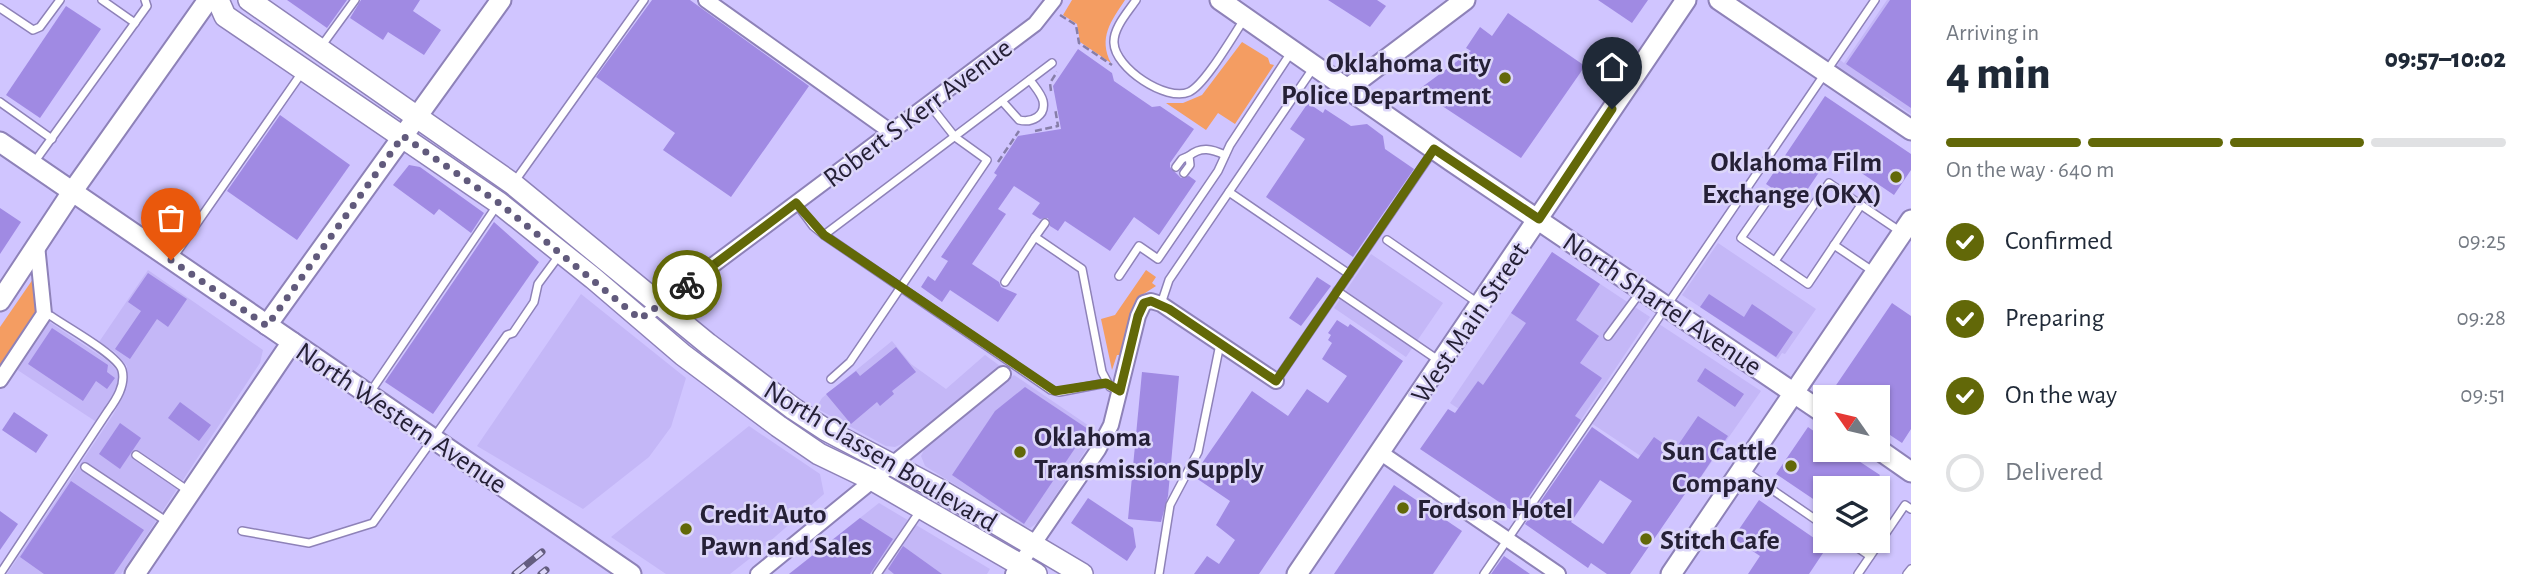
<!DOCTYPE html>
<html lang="en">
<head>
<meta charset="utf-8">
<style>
  :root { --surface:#fff; --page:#f6f6f7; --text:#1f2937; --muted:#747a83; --line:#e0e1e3; --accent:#626808 }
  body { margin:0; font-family:"Alegreya Sans",sans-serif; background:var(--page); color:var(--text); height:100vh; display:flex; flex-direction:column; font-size:26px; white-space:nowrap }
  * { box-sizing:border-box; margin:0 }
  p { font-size:23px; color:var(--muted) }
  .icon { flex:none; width:38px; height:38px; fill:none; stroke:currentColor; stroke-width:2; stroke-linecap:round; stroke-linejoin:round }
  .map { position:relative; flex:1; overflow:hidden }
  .side { display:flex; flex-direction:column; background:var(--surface); width:630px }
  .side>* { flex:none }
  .needle { width:46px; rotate:304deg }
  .controls { position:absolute; left:1813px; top:385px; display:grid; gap:14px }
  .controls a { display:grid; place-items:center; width:77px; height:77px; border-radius:0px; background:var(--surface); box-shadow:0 2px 5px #0004; font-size:35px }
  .pin { position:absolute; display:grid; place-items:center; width:60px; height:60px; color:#fff; margin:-72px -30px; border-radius:50% 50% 50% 0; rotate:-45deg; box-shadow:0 0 7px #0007 }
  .pin .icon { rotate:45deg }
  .courier { position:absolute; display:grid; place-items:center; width:70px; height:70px; margin:-35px; border:5px solid #626808; border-radius:50%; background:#fff; color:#222; box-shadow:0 2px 9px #0007 }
  .overview em { font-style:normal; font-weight:800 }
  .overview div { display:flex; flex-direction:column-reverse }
  .overview { display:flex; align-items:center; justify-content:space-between; height:119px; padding:0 35px }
  h1 { font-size:46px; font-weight:800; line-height:52px }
  .bar { display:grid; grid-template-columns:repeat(4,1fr); gap:10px 7px; align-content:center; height:84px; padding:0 35px }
  .bar i { height:9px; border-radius:5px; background:var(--line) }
  .bar .current { background:var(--accent) }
  .bar p { grid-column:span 4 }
  ol { padding:0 35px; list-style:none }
  li { display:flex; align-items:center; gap:21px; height:77px }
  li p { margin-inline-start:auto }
  li .icon { padding:7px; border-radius:50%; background:var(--accent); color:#fff; stroke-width:4 }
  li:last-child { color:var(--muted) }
  li i { width:38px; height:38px; border:4px solid var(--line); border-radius:50% }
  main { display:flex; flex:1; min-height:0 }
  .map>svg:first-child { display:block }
</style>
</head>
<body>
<main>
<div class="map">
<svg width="1911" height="574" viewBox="0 0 1911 574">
  <rect width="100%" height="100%" fill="#d0c5ff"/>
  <!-- built -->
  <g fill="#c4b7f7">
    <path d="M1887 0H1911V114L1884 96 1880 99 1836 68 1840 60 1844 63Z"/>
    <path d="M1718 243 1816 309 1785 354 1782 353 1778 359 1682 295Z"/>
    <path d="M1552 252 1650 317 1548 469 1450 403Z"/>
    <path d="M1371 254 1443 303 1406 357 1334 308Z"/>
    <path d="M148 270 263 350 260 363 121 574H7L113 415 123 396 127 381V366L115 352 99 342Z"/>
    <path d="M581 294 686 378 671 427 649 457 583 509 477 446Z"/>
    <path d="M48 321 108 361 119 373 117 390 98 423 16 369Z"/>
    <path d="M1659 324 1761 391 1692 490 1591 423Z"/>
    <path d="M892 341 911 364 946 389 985 355 1000 366 906 442 895 447 886 446 816 408 822 398Z"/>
    <path d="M1014 375 1098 432 1037 523 1030 528 1022 526 925 466 921 456 925 448Z"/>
    <path d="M749 426 820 474 824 494 753 556 730 574H666L611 537Z"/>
    <path d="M879 503 990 569 987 574H789Z"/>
  </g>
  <!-- green -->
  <g fill="#f49d62">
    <path d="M1072 0H1125C1111 21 1098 38 1111 63L1080 42 1077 24 1063 15Z"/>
    <path d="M1242 42 1268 58 1270 64 1274 65 1235 124 1218 113 1206 130 1166 103H1183L1202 95Z"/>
    <path d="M1146 270 1156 277 1152 283 1156 286 1142 295 1134 305 1120 355H1117L1112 370 1101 319 1115 315Z"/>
    <path d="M33 279 39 310 0 370V327Z"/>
  </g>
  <!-- building -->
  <g fill="#a08ae3" fill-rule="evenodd">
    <path d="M287 0H347L327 28Z"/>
    <path d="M361 0H420L413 11 441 30 424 55 388 32 383 40 350 18Z"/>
    <path d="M652 0H690L809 86 731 197 663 150 675 133 596 77Z"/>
    <path d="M1328 0H1377L1386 6 1370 27Z"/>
    <path d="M1598 0H1648L1632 23Z"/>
    <path d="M1890 0H1911V108L1846 64Z"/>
    <path d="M66 6 101 29 40 118 6 95Z"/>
    <path d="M1508 13 1585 66 1521 158 1418 90 1471 51 1466 48 1480 27 1492 36Z"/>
    <path d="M1078 49 1112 73 1114 81 1152 107 1160 106 1194 129 1170 163V167L1181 178 1189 176 1196 181 1159 235 1134 217 1110 251 1065 221 1058 231 1050 226 1048 218 1040 219 1032 214 1040 203 1014 186 998 209 1006 214 972 264 999 282 1001 287 1017 294 998 322 950 290 942 302 921 287 928 276 935 281 948 261 941 257 997 175 994 173 1018 136 1061 129 1053 86Z"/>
    <path d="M1825 96 1911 154V170L1894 195 1832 153 1797 205 1766 184Z"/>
    <path d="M1308 103 1323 113 1325 109 1351 126 1367 124 1383 136 1385 149 1414 169 1353 257 1266 197 1305 139 1290 129Z"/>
    <path d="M280 115 350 165 297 240 227 191Z"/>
    <path d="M409 165 420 167 484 213 471 233 439 209 434 215 393 185Z"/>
    <path d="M0 208 21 222 0 254Z"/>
    <path d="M494 222 539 262 433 414 385 382Z"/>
    <path d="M1552 252 1600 284 1576 320 1599 336 1580 363 1602 378 1575 416 1581 420 1517 514 1420 449 1448 409 1455 413 1478 381 1483 385 1526 323 1511 313Z"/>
    <path d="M148 273 187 299 168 327 157 319 130 359 115 349 141 311 128 302Z"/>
    <path d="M1317 277 1331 286 1301 326 1289 318Z"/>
    <path d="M1709 294 1744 317 1752 304 1793 332 1776 357 1700 307Z"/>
    <path d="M1892 303 1911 316V429L1902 443 1878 427V397H1828Z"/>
    <path d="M1337 320 1348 327 1350 324 1403 361 1259 574H1194L1207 556 1219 564 1235 540 1216 525 1230 501 1193 476 1252 391 1288 416 1307 389 1328 403 1347 376 1322 359 1332 343 1328 340 1331 335 1328 333Z"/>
    <path d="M52 328 108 365 107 372 115 378 107 389 96 381 83 401 28 364Z"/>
    <path d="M896 347 916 372 892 391 894 394 880 406 877 402 851 424 826 394 856 371 860 376Z"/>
    <path d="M1705 368 1744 394 1735 407 1697 381Z"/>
    <path d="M1142 372 1179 376 1168 496 1161 522 1128 519Z"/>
    <path d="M1025 387 1088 429 1024 524 952 475 995 411Z"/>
    <path d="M180 402 211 425 199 441 168 418Z"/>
    <path d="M14 412 48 435 36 453 2 430Z"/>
    <path d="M1698 416 1728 436 1692 490 1689 488 1630 574H1607L1591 563 1588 568 1525 524 1592 427 1638 459 1654 437 1674 451ZM1600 480 1632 501 1603 544 1571 522Z"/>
    <path d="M120 423 141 438 120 469 99 454Z"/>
    <path d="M1808 427 1825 439V450H1842L1880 475 1871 488H1825V507L1776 474Z"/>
    <path d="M71 481 144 530 114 574H44L20 557Z"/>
    <path d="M1394 485 1462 531 1433 574H1334Z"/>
    <path d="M1088 498 1133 528 1136 547 1127 561 1071 523Z"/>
    <path d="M1759 500 1827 547 1809 574H1748L1760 556 1733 538Z"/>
    <path d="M0 511 18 524 0 550Z"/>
    <path d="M860 518 893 539 870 574H789Z"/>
    <path d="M903 546 942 574H894L888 569Z"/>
    <path d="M1504 556 1530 574H1491Z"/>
  </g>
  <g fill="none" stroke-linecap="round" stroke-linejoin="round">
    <!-- lane casing -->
    <g stroke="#8e82b8" stroke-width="10">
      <g id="lane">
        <path d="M102 0 135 23"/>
        <path d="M1136 0C1128 12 1113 28 1114 43 1115 68 1166 102 1189 92 1205 85 1234 34 1245 18"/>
        <path d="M0 8 33 30 40 27 60 0"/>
        <path d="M320 48 355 0"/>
        <path d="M1002 101 1019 120C1032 123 1046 116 1043 101 1041 93 1034 86 1030 80"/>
        <path d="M0 102 52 139"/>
        <path d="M33 164 147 6 145 0"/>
        <path d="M1176 167 1182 159 1189 156"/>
        <path d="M1184 173 1190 165 1189 156C1201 146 1212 149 1225 155"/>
        <path d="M515 181 644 0"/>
        <path d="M1229 192 1349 274"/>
        <path d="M1771 195 1741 238 1808 284 1861 205 1901 232"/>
        <path d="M796 203 813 226 824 235 1051 390 1059 392 1106 383"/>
        <path d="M1045 223 1035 237 1082 269 1102 372 1110 387 1119 391"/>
        <path d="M824 235 1052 63"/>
        <path d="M1387 240 1478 303"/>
        <path d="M1834 245 1874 272"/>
        <path d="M172 259 303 71"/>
        <path d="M1775 261 1829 183 1861 205"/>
        <path d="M1119 276 1139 246 1158 259 1218 171 1230 145 1292 51"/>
        <path d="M1005 282 1035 237"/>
        <path d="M1337 291 1438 360"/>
        <path d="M1161 304 1169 280 1314 67"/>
        <path d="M1608 336 1642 290"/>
        <path d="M831 379 850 362 987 160 955 137 929 104"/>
        <path d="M1276 381 1433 151"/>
        <path d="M369 394 498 204"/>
        <path d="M136 455 190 492"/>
        <path d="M85 467 169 523"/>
        <path d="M1742 469 1825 526"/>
        <path d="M242 531 309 543 373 523 507 335 513 333 534 302 538 284 561 253"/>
        <path d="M1848 541 1870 556"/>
        <path d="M0 574 108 411C116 400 126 385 122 370 118 355 65 326 51 316L44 314"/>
        <path d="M877 574 920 511"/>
        <path d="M1159 574 1170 505 1198 452 1220 344"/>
        <path d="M1484 574 1875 0"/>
        <path d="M1858 574 1905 505 1911 509"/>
        <path d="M1907 574 1911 569"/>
      </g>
    </g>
    <!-- street casing -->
    <g stroke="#8e82b8" stroke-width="18">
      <g id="street">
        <path d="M706 0 891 132"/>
        <path d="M641 319 1035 24 1054 0"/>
        <path d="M0 380 44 314 37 245"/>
        <path d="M1381 453 1558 574"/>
        <path d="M758 574 1003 374"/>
        <path d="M1013 574 1098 450 1111 425 1138 316 1144 303 1151 301 1161 304 1276 381"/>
      </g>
    </g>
    <!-- secondary casing -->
    <g stroke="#8e82b8" stroke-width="23">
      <g id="secondary">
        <path d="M1220 0 1451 161 1825 414"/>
        <path d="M1719 0 1911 130"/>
        <path d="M1347 89 1465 0"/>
        <path d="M0 142 631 574"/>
        <path d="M0 301 72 192 208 0"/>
        <path d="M267 325 501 0"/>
        <path d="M1878 449 1911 472"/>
        <path d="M135 574 292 342"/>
        <path d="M1297 574 1686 0"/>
        <path d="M1671 574 1911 220"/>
      </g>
    </g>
    <!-- primary casing -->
    <g stroke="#8e82b8" stroke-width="24">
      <g id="primary">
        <path d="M218 0 225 16 499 203 593 278 683 355 778 426 819 454 873 480 1036 574"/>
        <path d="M249 0 513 184 708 344 794 409 826 430 938 489 1082 574"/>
      </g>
    </g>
    <!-- path -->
    <g stroke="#877ea9" stroke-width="2.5" stroke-dasharray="7 3.5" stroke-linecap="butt">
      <path d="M1060 15 1076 25 1079 43 1112 65"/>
      <path d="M1051 91 1050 83 1057 72"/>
      <path d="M1035 131 1058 126 1055 108"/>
      <path d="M998 162 1019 131"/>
    </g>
    <!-- lane -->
    <use href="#lane" stroke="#fff" stroke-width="7"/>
    <!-- street -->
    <use href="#street" stroke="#fff" stroke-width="14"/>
    <!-- secondary -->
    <use href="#secondary" stroke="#fff" stroke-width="19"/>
    <!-- primary -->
    <use href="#primary" stroke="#fff" stroke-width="21"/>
    <!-- rail casing -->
    <g stroke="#645d80" stroke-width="7">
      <g id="rail">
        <path d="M515 574 542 552"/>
        <path d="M541 574 546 570"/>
      </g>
    </g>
    <!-- rail -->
    <use href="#rail" stroke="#dcd6f9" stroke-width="4.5" stroke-dasharray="13" stroke-linecap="butt"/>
  </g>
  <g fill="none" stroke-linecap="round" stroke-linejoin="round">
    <!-- done -->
    <path stroke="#615a7c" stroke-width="7" stroke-dasharray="0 12.6" d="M171 260 267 326 403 136 499 203 640 319 687 285"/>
    <!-- route -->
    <path stroke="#626808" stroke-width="9" d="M687 285 796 203 824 235 1055 391 1106 383 1120 391 1138 316 1144 303 1151 301 1169 309 1276 381 1434 149 1539 219 1612 109"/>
  </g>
  <!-- markers -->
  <g fill="#626808" stroke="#dcd6f9" stroke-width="2.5">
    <circle cx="1505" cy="78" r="7"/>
    <circle cx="1896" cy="177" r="7"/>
    <circle cx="1020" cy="452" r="7"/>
    <circle cx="1791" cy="466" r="7"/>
    <circle cx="1403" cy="508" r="7"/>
    <circle cx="686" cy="529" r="7"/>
    <circle cx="1646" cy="539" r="7"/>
  </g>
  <g text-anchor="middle" stroke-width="5" stroke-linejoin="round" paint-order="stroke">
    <!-- poi labels -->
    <g font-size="28" font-weight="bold" fill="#252036" stroke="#dcd6f9" text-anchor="start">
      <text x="1491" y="72" text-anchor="end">Oklahoma City<tspan x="1491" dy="32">Police Department</tspan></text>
      <text x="1882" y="171" text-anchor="end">Oklahoma Film<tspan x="1882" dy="32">Exchange (OKX)</tspan></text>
      <text x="1034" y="446">Oklahoma<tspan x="1034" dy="32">Transmission Supply</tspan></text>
      <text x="1777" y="460" text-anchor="end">Sun Cattle<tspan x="1777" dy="32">Company</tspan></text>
      <text x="1417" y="518">Fordson Hotel</text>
      <text x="700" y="523">Credit Auto<tspan x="700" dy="32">Pawn and Sales</tspan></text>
      <text x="1660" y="549">Stitch Cafe</text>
    </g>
    <!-- street labels -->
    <g font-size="28" fill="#252036" stroke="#dcd6f9">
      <text transform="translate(917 112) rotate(-37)" y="10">Robert S Kerr Avenue</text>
      <text transform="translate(1663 303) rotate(34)" y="10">North Shartel Avenue</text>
      <text transform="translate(1469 322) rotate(-56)" y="10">West Main Street</text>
      <text transform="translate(402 417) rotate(34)" y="10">North Western Avenue</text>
      <text transform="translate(881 455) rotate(31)" y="10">North Classen Boulevard</text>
    </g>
  </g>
</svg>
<div class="controls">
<a><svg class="needle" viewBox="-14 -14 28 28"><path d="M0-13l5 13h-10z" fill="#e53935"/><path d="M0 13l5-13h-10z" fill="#747a83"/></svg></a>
<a><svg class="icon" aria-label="layers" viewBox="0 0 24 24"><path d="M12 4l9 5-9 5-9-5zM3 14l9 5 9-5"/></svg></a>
</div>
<div class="pin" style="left:171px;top:260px;background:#ea580c"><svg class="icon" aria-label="bag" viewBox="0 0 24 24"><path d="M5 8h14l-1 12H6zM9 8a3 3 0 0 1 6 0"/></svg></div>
<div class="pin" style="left:1612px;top:109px;background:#1f2937"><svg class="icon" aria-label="home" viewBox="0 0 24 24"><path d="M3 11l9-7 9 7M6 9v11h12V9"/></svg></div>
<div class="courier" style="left:687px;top:285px"><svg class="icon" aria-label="bike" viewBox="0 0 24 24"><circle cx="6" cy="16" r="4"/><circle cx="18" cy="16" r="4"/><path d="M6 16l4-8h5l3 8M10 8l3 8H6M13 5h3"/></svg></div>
</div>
<section class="side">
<div class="overview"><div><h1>4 min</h1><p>Arriving in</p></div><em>09:57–10:02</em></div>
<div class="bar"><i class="current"></i><i class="current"></i><i class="current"></i><i></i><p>On the way · 640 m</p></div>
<ol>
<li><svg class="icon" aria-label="check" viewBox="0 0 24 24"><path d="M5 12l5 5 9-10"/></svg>Confirmed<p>09:25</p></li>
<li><svg class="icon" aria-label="check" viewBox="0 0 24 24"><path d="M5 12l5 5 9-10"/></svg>Preparing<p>09:28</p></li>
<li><svg class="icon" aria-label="check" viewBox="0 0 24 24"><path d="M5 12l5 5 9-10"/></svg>On the way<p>09:51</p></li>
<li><i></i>Delivered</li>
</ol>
</section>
</main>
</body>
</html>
